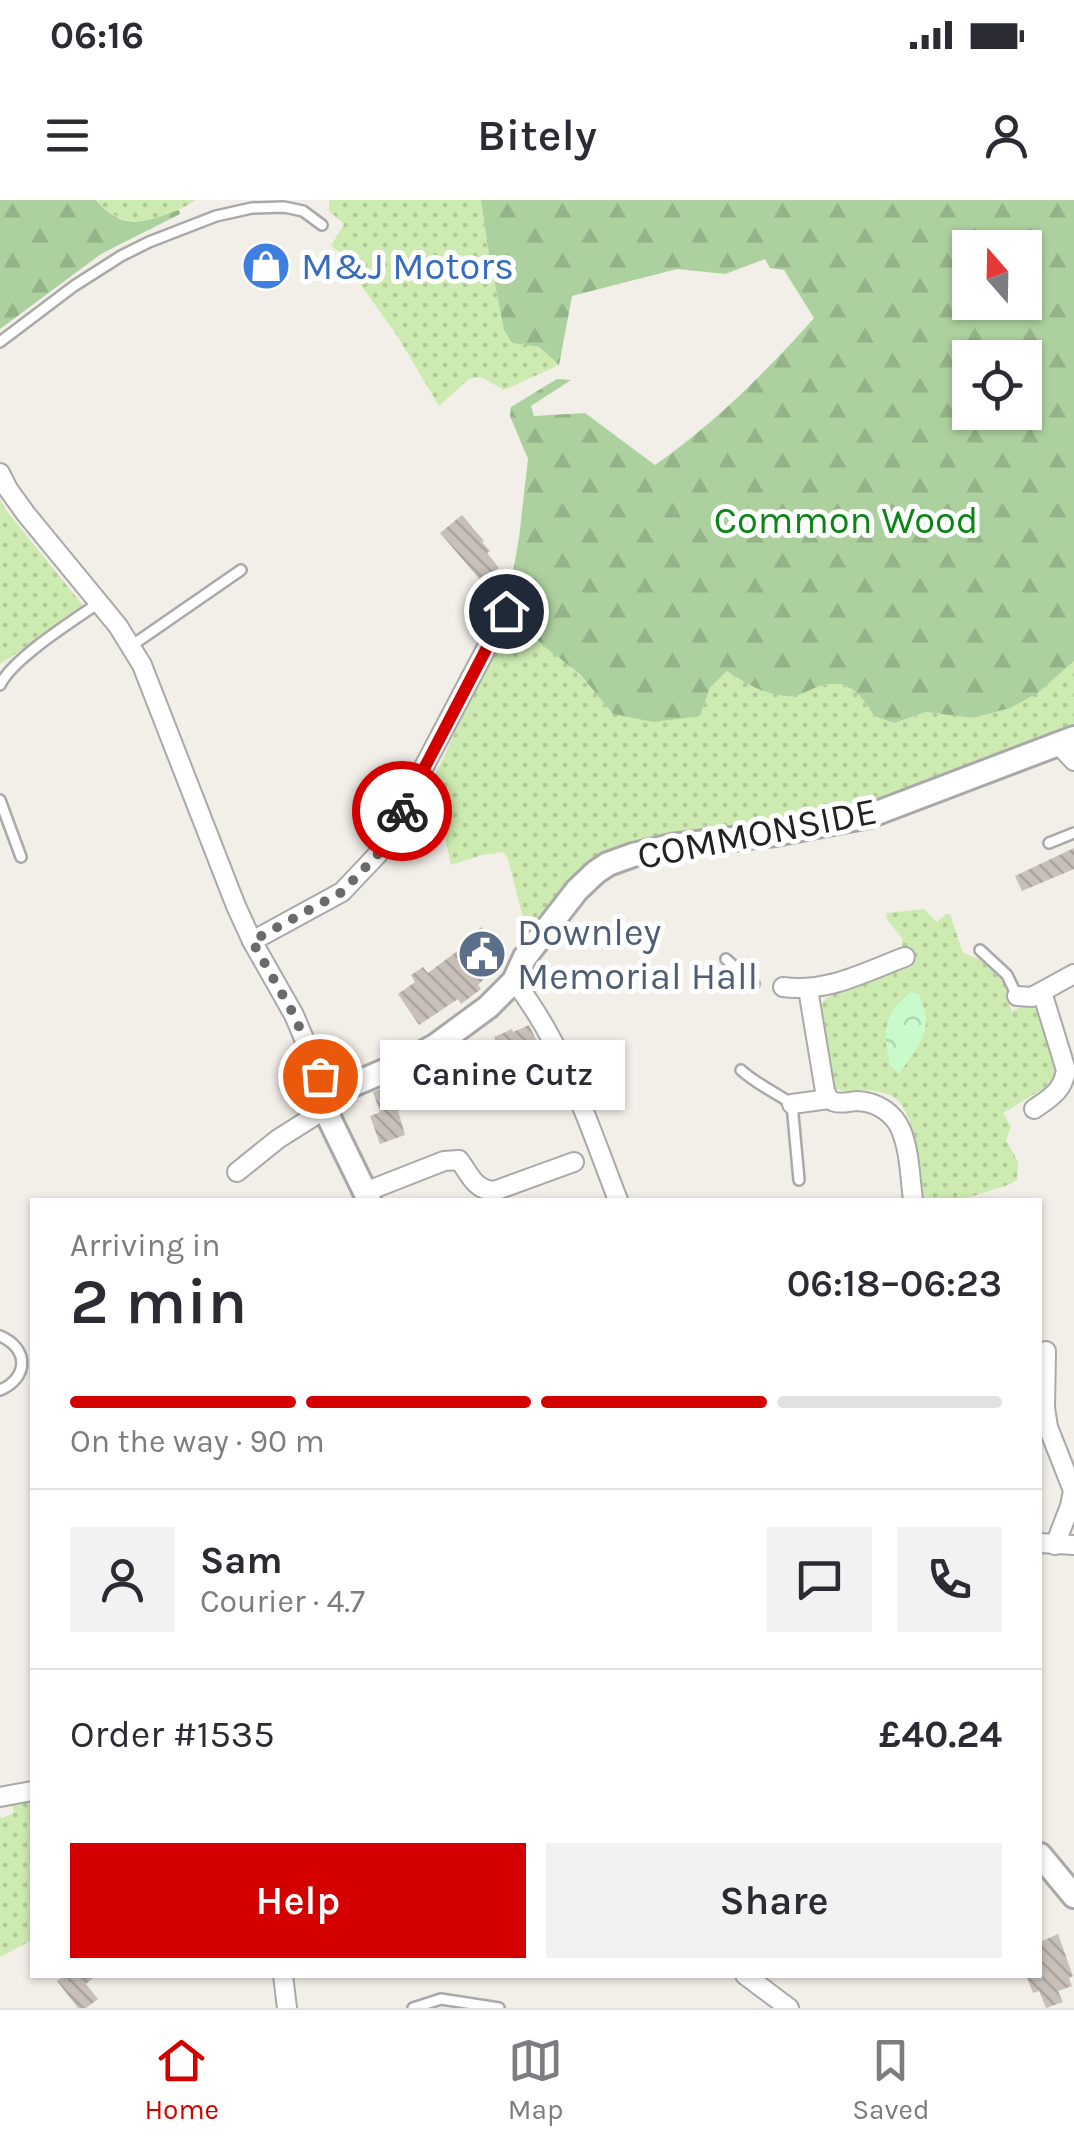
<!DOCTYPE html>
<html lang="en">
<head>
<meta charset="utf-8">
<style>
  :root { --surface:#fff; --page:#f2f2f3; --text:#2b2b33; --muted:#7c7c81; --line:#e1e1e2; --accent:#d40000 }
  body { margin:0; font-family:Karla,sans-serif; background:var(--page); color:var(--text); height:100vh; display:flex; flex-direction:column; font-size:38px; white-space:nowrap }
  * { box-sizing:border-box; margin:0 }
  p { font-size:32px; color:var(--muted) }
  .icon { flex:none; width:55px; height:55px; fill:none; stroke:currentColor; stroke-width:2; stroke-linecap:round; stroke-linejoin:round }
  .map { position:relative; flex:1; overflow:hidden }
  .details { position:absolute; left:30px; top:998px; width:1012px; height:780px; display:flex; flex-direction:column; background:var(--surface); border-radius:0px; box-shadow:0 2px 8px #0004 }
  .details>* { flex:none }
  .needle { width:65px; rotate:340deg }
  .buttons { position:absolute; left:952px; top:30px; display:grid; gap:20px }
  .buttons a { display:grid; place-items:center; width:90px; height:90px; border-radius:0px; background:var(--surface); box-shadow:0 2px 8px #0004; font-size:50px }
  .pin { position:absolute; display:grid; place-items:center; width:85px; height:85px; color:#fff; margin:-42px; border:5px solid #fff; border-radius:50%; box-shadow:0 2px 10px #0007 }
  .courier { position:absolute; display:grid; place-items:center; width:100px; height:100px; margin:-50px; border:8px solid #d40000; border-radius:50%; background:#fff; color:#222; box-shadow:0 2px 12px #0007 }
  .bubble { position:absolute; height:70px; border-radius:0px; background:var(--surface); box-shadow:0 2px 8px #0004; font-size:32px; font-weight:600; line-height:70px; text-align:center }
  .head em { font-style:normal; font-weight:600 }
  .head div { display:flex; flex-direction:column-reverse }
  .head { display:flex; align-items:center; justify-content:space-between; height:170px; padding:0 40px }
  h1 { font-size:65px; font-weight:600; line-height:75px }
  .bar { display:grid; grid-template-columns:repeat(4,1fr); gap:15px 10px; align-content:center; height:120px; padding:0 40px }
  .bar i { height:12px; border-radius:8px; background:var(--line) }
  .bar .on { background:var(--accent) }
  .bar p { grid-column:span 4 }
  .line { display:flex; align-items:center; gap:25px; padding:0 40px; border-top:2px solid var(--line) }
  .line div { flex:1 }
  .round { display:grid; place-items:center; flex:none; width:105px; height:105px; border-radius:0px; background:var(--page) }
  .primary-button { display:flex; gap:20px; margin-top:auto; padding:20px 40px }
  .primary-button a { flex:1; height:115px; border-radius:0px; background:var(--accent); color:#fff; font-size:40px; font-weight:600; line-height:115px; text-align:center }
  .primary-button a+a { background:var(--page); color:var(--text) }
  .status { display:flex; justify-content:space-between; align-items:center; height:70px; padding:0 50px; background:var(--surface); direction:ltr }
  .status svg { height:28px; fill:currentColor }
  header { display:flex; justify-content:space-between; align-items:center; height:130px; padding:0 40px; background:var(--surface); font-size:45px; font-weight:600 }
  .dock { display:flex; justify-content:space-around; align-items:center; height:140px; border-top:2px solid var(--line); background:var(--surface); font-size:28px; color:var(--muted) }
  .dock a { display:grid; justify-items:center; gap:5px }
  .dock .on { color:var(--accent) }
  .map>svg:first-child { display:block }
</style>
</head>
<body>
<div class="status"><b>06:16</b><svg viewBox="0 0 49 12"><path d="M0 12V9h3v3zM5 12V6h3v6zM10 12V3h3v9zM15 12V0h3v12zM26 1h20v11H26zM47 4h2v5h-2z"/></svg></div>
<header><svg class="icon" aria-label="menu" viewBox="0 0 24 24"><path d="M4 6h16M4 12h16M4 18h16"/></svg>Bitely<svg class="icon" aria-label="person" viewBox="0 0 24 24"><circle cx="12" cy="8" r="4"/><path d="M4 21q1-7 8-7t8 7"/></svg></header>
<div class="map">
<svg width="1074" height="1808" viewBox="0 0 1074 1808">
  <defs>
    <pattern id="grass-dots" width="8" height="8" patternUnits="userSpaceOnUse" patternTransform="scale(2.5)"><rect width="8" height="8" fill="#cdebb0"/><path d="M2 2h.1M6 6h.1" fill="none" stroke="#b0c997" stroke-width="1.8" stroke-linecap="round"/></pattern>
    <pattern id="forest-firs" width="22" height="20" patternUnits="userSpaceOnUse" patternTransform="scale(2.5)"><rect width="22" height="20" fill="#add19e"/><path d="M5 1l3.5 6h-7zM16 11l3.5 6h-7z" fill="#95b388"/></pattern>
    <pattern id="park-crowns" width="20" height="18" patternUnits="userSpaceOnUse" patternTransform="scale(2.5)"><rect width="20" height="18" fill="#c8facc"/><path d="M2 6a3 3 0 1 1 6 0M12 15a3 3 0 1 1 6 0" fill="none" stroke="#acd6af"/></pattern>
    <pattern id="building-back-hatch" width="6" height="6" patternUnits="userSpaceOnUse" patternTransform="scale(2.5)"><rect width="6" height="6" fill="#c7bfb8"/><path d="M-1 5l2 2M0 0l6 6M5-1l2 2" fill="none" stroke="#aba49e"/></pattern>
  </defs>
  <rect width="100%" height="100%" fill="#f2efe9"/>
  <!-- grass -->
  <g fill="url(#grass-dots)">
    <path d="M97 0H196C161 22 127 36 97 0Z"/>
    <path d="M329 0H481L489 54 504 130 512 143 539 147 559 165 504 190 481 177 469 179 439 206 398 137 353 74C351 61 342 53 331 46L344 24 329 11Z"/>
    <path d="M0 299 6 310 85 408 0 464Z"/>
    <path d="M506 411 546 448 580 474 613 514 700 516 710 488 727 471C748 485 768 496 794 495 802 495 809 490 817 487 846 477 860 492 874 516L894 523 926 512 972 518 1039 492 1074 461V527L881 601 582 672 527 734 508 659 503 652 482 655 451 665 444 632 417 614 503 429Z"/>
    <path d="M924 709 937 722 946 714H950L963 753 979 759 1008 786 1009 804 1012 811 1027 804 1035 807 1046 832 1055 870 1053 879 1046 887 1003 913 1011 926 1006 940 1018 962 1017 980 1008 985 967 998 966 1000H921C918 974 917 916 896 899 891 894 881 892 874 891 860 888 846 894 834 888L821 813C821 800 826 796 838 793V789L902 753V738L888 721 886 713Z"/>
    <path d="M32 1597V1740L0 1757V1617L2 1618 14 1613 12 1605 14 1601Z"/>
  </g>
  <!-- forest -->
  <g fill="url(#forest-firs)" fill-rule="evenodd">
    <path d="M0 0H96C125 33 144 22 179 10L180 14 101 54 0 129Z"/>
    <path d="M481 0H1074V461L1039 492 1025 500 1010 508 972 518 926 512 894 523 874 516C860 492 846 477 817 487 809 490 802 495 794 496 768 497 748 485 727 471L710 488 700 516 654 522 613 514 580 474 546 448 506 411 519 338 528 259 510 216 511 207 557 179 571 180 531 206 534 216 585 213 655 265C713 225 767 171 814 118L784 70 770 68 765 59 725 74 677 69 572 96 559 165 539 147 512 143 504 130 489 54ZM970 48H1025V102H970ZM970 158H1025V212H970Z"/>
  </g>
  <!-- park -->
  <path fill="url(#park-crowns)" d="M911 792 919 794C921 802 926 811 926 819 927 837 910 860 899 873L890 865C883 831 882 816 911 792Z"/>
  <!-- building -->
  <g fill="url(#building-back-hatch)">
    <path d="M462 315 484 341 482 342 490 351 487 353 499 368 482 382 440 333Z"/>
    <path d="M1074 648V669L1022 691 1015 676Z"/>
    <path d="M481 727 498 743 492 749 503 759 478 785 481 789 461 804 458 799 419 825 398 794 415 782 411 775 423 767 428 773 460 749 458 746 473 731 475 733Z"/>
    <path d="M529 825 547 862 526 873 517 855 477 875 467 855 496 841 494 837 512 829 513 832Z"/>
    <path d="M391 886 405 935 380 944 370 916 380 912 373 892Z"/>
    <path d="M1058 1734 1073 1776 1069 1778 1072 1786 1058 1791 1063 1802 1046 1808 1039 1791 1033 1793 1026 1775H1040V1742Z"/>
    <path d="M65 1775H97L86 1784 98 1799 86 1808H78L57 1781Z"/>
  </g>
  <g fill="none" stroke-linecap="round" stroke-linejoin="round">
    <!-- service casing -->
    <g stroke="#a9a9a9" stroke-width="14">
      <g id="service">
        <path d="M0 142 74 86 121 56 149 42 216 16 252 8 284 7 303 11 322 25"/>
        <path d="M131 446 241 370"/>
        <path d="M0 485C13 458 73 421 100 402"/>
        <path d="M0 600 21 657"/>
        <path d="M1049 643 1074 633"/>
        <path d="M980 750 1007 775 1017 796"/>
        <path d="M726 759 754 784"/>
        <path d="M741 870C756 884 775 892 792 904L799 980"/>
        <path d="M0 1136C29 1148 29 1178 0 1190"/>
        <path d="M413 1808 441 1799 499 1808"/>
      </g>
    </g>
    <!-- minor casing -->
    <g stroke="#a9a9a9" stroke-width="22">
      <g id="minor">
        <path d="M0 273 8 289 26 314 118 426 142 465 236 706 252 741 294 815 329 898"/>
        <path d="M1058 544 1074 561"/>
        <path d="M252 741 342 692 378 654 506 411"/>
        <path d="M514 781C564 844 589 926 618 1000"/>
        <path d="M783 787C828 793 864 772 905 757"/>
        <path d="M808 789 825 891C828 897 828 900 835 902 842 904 851 901 858 901 877 902 894 913 901 930 910 952 910 978 913 1000"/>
        <path d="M1017 796 1032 797 1074 774"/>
        <path d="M792 904 829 899"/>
        <path d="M1034 909C1050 898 1063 891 1066 870L1042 792"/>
        <path d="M237 972 278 939 327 908"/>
        <path d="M365 992 444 961 459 960C470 974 474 990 494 991L574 962"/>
        <path d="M1046 1151 1045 1208 1048 1227 1074 1293"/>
        <path d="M1040 1343 1074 1345"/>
        <path d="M1055 1345 1070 1306 1073 1291"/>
        <path d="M0 1597 32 1591"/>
        <path d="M283 1775 287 1808"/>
        <path d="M745 1775 789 1808"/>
      </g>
    </g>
    <!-- tertiary casing -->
    <g stroke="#a9a9a9" stroke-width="28">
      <g id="tertiary">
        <path d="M369 1000 330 920 327 908 329 898 340 890 406 862 435 846 488 807 514 781 525 757 577 690 596 672 608 664 633 655 671 646 775 634 869 616 1074 538"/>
        <path d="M1040 1655 1074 1696"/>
      </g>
    </g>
    <!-- service -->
    <use href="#service" stroke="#fff" stroke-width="9"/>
    <!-- minor -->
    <use href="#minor" stroke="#fff" stroke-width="18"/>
    <!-- tertiary -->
    <use href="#tertiary" stroke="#fff" stroke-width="22"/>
  </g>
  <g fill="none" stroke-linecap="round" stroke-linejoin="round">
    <!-- done -->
    <path stroke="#6b6a68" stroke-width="10" stroke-dasharray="0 18" d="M320 876 294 815 252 741 342 692 378 654 402 611"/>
    <!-- route -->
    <path stroke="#d40000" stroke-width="12" d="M402 611 506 411"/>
  </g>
  <!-- icons -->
  <defs>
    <g id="shop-disc" transform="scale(2.5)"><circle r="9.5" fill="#3f7fe0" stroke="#fff"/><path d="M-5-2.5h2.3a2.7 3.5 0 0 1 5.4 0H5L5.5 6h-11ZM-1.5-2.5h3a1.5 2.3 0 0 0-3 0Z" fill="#fff"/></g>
    <g id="civic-disc" transform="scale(2.5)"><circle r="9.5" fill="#5c6f8a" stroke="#fff"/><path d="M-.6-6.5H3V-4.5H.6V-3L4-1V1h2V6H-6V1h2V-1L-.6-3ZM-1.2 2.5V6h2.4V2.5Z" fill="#fff"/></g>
  </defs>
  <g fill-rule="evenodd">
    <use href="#shop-disc" x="266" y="66"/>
    <use href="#civic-disc" x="482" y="754"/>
  </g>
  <g text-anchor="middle" stroke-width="10" stroke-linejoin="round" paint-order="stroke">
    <!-- shop labels -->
    <g font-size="38" fill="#366cbe" stroke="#fff" text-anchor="start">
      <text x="301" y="79">M&amp;J Motors</text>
    </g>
    <!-- park labels -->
    <g font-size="38" fill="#0c8416" stroke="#fff">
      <text x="846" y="333">Common Wood</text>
    </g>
    <!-- street labels -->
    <g font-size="38" fill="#222" stroke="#fff">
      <text transform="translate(757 633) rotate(-11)" y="13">COMMONSIDE</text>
    </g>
    <!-- service labels -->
    <g font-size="38" fill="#4e5e75" stroke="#fff" text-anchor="start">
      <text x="517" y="745">Downley<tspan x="517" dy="44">Memorial Hall</tspan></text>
    </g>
  </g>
</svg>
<div class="buttons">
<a><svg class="needle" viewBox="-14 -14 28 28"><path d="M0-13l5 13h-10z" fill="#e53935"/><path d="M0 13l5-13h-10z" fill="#7c7c81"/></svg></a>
<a><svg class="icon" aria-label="locate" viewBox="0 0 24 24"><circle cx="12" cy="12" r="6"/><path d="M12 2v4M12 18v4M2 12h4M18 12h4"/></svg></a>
</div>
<div class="pin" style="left:320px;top:876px;background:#ea580c"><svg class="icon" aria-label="bag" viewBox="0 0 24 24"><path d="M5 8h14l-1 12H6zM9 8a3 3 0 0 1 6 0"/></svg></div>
<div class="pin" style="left:506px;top:411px;background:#1f2937"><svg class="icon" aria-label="home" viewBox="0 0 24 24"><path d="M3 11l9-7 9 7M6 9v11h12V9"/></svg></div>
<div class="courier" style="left:402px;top:611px"><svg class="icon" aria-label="bike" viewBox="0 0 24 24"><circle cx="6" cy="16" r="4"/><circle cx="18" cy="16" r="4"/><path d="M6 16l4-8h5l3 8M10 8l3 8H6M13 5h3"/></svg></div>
<div class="bubble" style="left:380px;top:840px;width:245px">Canine Cutz</div>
<section class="details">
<div class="head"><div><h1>2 min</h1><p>Arriving in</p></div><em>06:18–06:23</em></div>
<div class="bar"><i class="on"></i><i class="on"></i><i class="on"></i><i></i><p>On the way · 90 m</p></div>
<div class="line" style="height:180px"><a class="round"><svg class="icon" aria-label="person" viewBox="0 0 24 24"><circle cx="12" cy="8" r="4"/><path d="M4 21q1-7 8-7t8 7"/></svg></a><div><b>Sam</b><p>Courier · 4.7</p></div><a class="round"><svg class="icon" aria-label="chat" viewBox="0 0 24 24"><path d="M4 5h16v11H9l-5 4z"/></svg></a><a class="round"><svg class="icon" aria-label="phone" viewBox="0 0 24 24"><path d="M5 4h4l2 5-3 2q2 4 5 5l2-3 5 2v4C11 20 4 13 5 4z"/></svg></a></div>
<div class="line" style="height:130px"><div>Order #1535</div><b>£40.24</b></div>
<div class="primary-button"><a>Help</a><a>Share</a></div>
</section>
</div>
<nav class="dock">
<a class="on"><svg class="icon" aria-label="home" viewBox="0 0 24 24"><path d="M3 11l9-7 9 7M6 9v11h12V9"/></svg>Home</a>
<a><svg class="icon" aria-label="map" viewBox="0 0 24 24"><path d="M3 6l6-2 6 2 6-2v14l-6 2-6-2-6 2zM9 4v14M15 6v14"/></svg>Map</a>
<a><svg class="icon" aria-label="saved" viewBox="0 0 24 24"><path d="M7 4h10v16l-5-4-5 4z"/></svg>Saved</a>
</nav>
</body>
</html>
